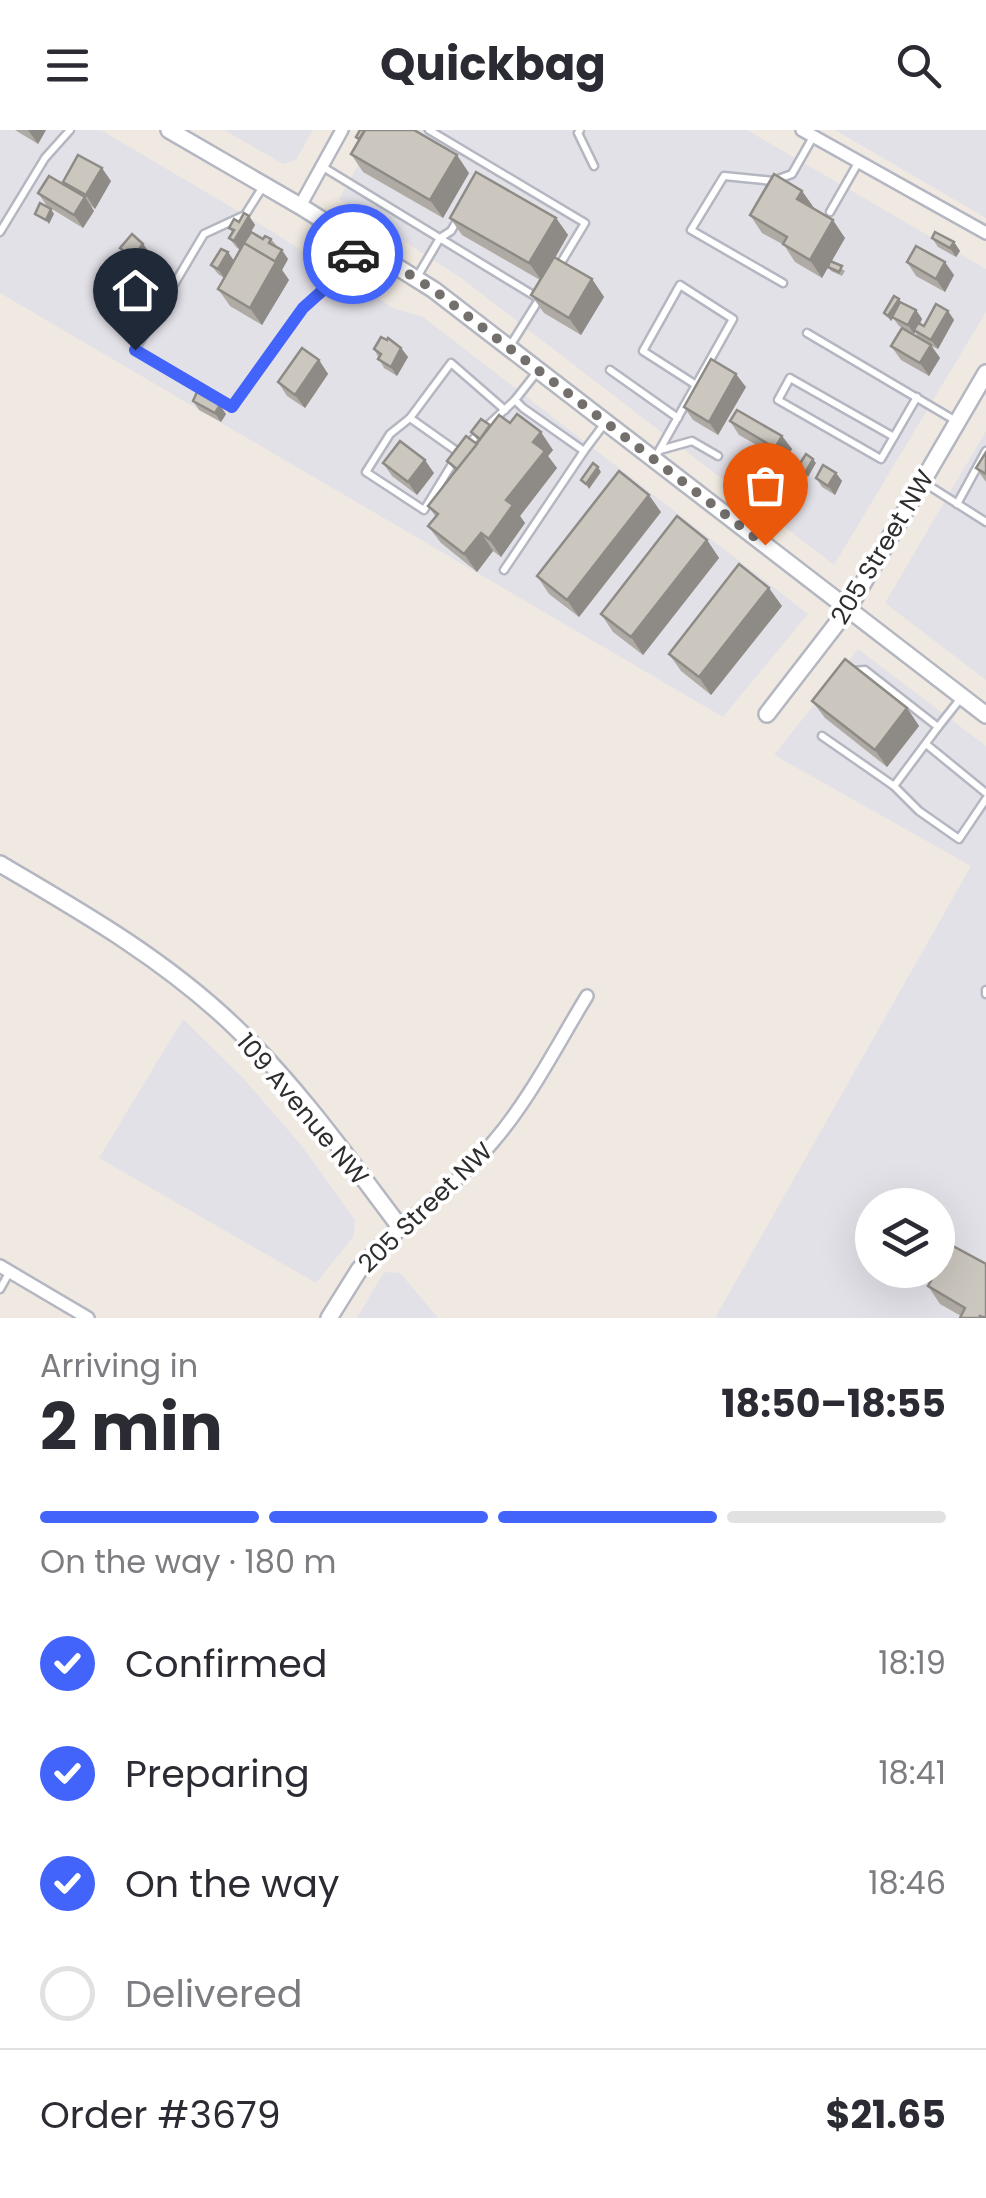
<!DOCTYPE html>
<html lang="en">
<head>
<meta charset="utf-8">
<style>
  :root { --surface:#fff; --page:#f7f7f7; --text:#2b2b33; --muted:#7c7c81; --line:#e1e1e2; --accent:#4264fb }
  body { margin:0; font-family:Poppins,sans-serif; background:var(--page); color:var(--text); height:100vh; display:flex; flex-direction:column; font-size:38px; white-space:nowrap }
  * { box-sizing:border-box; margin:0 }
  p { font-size:32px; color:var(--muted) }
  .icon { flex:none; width:55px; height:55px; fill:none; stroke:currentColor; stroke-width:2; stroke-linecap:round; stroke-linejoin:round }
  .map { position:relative; height:1188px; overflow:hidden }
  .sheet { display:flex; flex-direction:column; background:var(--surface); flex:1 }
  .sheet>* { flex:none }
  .buttons { position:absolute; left:855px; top:1058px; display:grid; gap:20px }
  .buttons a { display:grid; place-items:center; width:100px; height:100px; border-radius:50%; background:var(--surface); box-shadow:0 10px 40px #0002; font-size:50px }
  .pin { position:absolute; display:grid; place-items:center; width:85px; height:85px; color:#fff; margin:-102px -42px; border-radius:50% 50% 50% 0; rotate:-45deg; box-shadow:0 0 10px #0007 }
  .pin .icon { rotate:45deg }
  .courier { position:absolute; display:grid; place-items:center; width:100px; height:100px; margin:-50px; border:8px solid #4264fb; border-radius:50%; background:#fff; color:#222; box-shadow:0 2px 12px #0007 }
  .summary em { font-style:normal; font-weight:700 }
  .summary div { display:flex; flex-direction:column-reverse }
  .summary { display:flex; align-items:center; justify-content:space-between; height:170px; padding:0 40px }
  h1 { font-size:65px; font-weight:700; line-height:75px }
  .bar { display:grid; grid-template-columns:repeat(4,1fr); gap:15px 10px; align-content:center; height:120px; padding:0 40px }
  .bar i { height:12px; border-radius:8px; background:var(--line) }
  .bar .current { background:var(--accent) }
  .bar p { grid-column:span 4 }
  .line { display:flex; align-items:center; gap:25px; padding:0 40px; border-top:2px solid var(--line) }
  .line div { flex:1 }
  ol { padding:0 40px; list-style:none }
  li { display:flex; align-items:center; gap:30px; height:110px }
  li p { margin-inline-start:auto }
  li .icon { padding:10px; border-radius:50%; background:var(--accent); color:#fff; stroke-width:4 }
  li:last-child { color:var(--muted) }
  li i { width:55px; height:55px; border:5px solid var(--line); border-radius:50% }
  header { display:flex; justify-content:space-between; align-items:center; height:130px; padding:0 40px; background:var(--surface); font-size:45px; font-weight:700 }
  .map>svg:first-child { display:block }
</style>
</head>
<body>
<header><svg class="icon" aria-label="menu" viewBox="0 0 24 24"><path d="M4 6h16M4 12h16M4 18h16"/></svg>Quickbag<svg class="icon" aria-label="search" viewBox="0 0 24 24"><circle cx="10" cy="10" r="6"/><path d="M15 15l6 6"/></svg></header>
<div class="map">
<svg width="986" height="1188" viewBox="0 0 986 1188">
  <rect width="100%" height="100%" fill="#efe9e1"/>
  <!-- industrial -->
  <g fill="#e3e1e8" fill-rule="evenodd">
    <path d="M0 0H101L263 96 393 178 423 187 808 484 723 587 0 163Z"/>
    <path d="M224 0H313L296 30 283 34Z"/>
    <path d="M378 0H747L986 139V182L834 435 461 148 339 69Z"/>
    <path d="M835 0H986V88Z"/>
    <path d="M986 301V550L885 473Z"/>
    <path d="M858 519 986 616V1188H715L971 736 774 625ZM872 1075H938V1140H872Z"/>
    <path d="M183 889 244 949 301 1015 355 1090 354 1106 316 1153 99 1028Z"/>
    <path d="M384 1142 400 1143 438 1188H357Z"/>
  </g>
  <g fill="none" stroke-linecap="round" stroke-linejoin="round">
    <!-- service casing -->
    <g stroke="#b4b7c1" stroke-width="11">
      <g id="service">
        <path d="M429 0 585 93 559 136"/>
        <path d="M580 0 578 3 594 36"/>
        <path d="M323 37 538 168"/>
        <path d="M264 55 245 85 204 104 135 220 232 277 303 178 342 143 359 114"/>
        <path d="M830 82 858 33"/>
        <path d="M0 102 45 28 70 0"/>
        <path d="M417 147 440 108 451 101 458 89"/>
        <path d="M783 153 691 100 724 46 773 51 792 44 813 7"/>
        <path d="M807 203 956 291"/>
        <path d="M510 216 540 168"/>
        <path d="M610 240 678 288"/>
        <path d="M537 242 515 270 523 278 584 321 605 293"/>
        <path d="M410 288 458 322"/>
        <path d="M894 307 790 248 778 270 881 329 917 267"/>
        <path d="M468 314 515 270"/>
        <path d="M660 320 692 311 718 326"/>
        <path d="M655 328 733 189 680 155 643 221 696 255"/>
        <path d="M454 331 424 380 366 342 390 304 410 288 451 233 505 280"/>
        <path d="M923 352 986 392"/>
        <path d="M957 374 986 321"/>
        <path d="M504 440 584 321"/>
        <path d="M853 541 865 540 938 597 961 568"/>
        <path d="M822 606 894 656 938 597"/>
        <path d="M926 614 986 663"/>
        <path d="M894 656 919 681 959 709 986 669"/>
        <path d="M986 860V864"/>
        <path d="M0 1159 9 1143"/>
      </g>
    </g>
    <!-- minor casing -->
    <g stroke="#b4b7c1" stroke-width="16">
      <g id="minor">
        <path d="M802 0 986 103"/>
        <path d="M300 76 342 0"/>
        <path d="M400 1097C433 1071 466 1044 493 1012 530 969 557 915 587 866"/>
        <path d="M0 1136 88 1188"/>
      </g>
    </g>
    <!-- tertiary casing -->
    <g stroke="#b4b7c1" stroke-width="20">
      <g id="tertiary">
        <path d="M169 0 300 76 434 160 986 585"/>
        <path d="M767 584 848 479 986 243"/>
        <path d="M0 734C82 782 164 829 234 896 297 956 348 1028 400 1097L359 1140 329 1188"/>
      </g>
    </g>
    <!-- service -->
    <use href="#service" stroke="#fff" stroke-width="6"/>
    <!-- minor -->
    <use href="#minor" stroke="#fff" stroke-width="11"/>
    <!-- tertiary -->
    <use href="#tertiary" stroke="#fff" stroke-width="15"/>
  </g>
  <!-- wall -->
  <g fill="#afaba4">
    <path d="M15 0H46L38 14Z"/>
    <path d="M356 7 469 43 443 88 363 42 351 24 359 11Z"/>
    <path d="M111 51 95 79 91 76 94 81 83 98 47 76 38 63 66 56 63 52Z"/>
    <path d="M802 61 814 78 845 108 831 132 845 141 842 146 831 141 828 137 822 148 795 132 784 115 762 103 750 85Z"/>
    <path d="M249 86 255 95 251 102 263 109H271L288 129 282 140 289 150 262 195 230 176 218 159 224 148 218 144 211 135 228 122 234 131 240 120 236 117 229 108 232 102 229 98Z"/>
    <path d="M450 88H556L568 105 555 127 592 149 604 167 581 205 544 183 531 165 540 150 462 105Z"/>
    <path d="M932 108 954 112 960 121 956 127 938 117Z"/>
    <path d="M120 118 150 123 146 127 147 129 138 137 126 127Z"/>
    <path d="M907 132 954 145 945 162 916 146Z"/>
    <path d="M899 169 900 172 916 180 922 189 920 194 924 196 948 181 954 190 938 219 931 216 940 228 929 246 901 230 891 216 919 208 915 202 914 204 899 196 893 188 891 191 884 183Z"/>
    <path d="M387 210 401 218 408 227 397 246 384 238 374 219Z"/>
    <path d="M319 230 328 244 305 278 287 266 278 252Z"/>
    <path d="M746 257 718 305 693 290 684 277Z"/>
    <path d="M193 271 226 284 221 292 199 280Z"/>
    <path d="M730 291 782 306 792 319 785 331 739 305Z"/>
    <path d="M510 293 553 320 548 326 557 338 520 386 525 393 503 424 501 427 493 421 477 442 441 413 428 396 436 387 428 376 455 341 447 331 478 311 471 302 490 296Z"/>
    <path d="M986 322V352L976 338Z"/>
    <path d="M383 333 434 343 417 365 392 346Z"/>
    <path d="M836 343 842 351 835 365 822 357 816 348Z"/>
    <path d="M661 382 579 487 549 464 537 446Z"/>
    <path d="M707 410 719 428 643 525 613 502 601 484Z"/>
    <path d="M782 476 711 565 681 541 669 524Z"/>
    <path d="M812 571 907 578 919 596 887 637 825 588Z"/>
    <path d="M949 1119 986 1188H960L961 1186 940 1174 928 1156 930 1152 924 1142Z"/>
  </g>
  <!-- shaded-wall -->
  <g fill="#8e8b86">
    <path d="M28 0H46L38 14Z"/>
    <path d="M457 25 469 43 443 88 430 70Z"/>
    <path d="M102 38 111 51 95 79 86 65Z"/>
    <path d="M802 61 814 78 797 69Z"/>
    <path d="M85 67 94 81 83 98 74 85Z"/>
    <path d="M51 79 54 84 49 94 46 90Z"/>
    <path d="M249 86 255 95 240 120 234 111Z"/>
    <path d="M556 88 568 105 542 151 529 133Z"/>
    <path d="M833 90 845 108 822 148 810 130Z"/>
    <path d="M954 112 960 121 956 127 950 118Z"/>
    <path d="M143 114 150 123 143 134 137 125Z"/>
    <path d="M282 120 288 129 282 140 289 150 262 195 250 178Z"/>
    <path d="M228 122 234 131 224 148 218 139Z"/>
    <path d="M135 123 142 132 138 137 132 128Z"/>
    <path d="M945 132 954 145 945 162 936 149Z"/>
    <path d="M592 149 604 167 581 205 569 188Z"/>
    <path d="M899 169 902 174 891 191 888 186Z"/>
    <path d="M916 180 922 189 914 204 908 195Z"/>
    <path d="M948 181 954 190 938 219 931 210Z"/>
    <path d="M931 215 940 228 929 246 920 233Z"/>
    <path d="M401 218 408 227 397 246 391 237Z"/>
    <path d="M319 230 328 244 305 278 295 265Z"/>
    <path d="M736 244 746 257 718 305 709 292Z"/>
    <path d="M220 275 226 284 221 292 215 283Z"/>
    <path d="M541 302 553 320 548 326 557 338 520 386 525 393 501 427 489 409 533 312Z"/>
    <path d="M782 306 792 319 785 331 775 318Z"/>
    <path d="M813 329 816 333 808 347 805 343Z"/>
    <path d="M425 330 434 343 417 365 408 352Z"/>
    <path d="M598 337 601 342 589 359 586 354Z"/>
    <path d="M836 343 842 351 835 365 828 356Z"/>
    <path d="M649 365 661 382 579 487 567 470Z"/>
    <path d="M481 403 493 421 477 442 464 424Z"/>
    <path d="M707 410 719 428 643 525 631 507Z"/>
    <path d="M769 458 782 476 711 565 699 547Z"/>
    <path d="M907 578 919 596 887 637 875 620Z"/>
  </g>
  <!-- building -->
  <g fill="#cbc7bf" stroke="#8e8b86" stroke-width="2.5">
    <path d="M360 0H365L359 9 356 7Z"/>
    <path d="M365 0H414L457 25 430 70 351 24Z"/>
    <path d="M78 25 102 38 86 65 63 52Z"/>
    <path d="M476 42 556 88 529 133 450 88Z"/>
    <path d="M774 44 802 61 797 69 833 90 810 130 783 114 787 107 750 85Z"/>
    <path d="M49 46 85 67 74 85 38 63Z"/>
    <path d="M40 73 51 79 46 90 35 84Z"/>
    <path d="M244 83 249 86 234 111 229 108 234 100 229 98 234 89 239 92Z"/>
    <path d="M251 102 263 109 265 106 271 109 269 113 282 120 275 132 243 114Z"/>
    <path d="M935 102 954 112 950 118 932 108Z"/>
    <path d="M132 104 143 114 139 119 141 120 132 128 120 118Z"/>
    <path d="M244 113 276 132 250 178 218 159Z"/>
    <path d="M916 116 945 132 936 149 907 132Z"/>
    <path d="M221 119 228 122 218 139 211 135Z"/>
    <path d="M554 127 592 149 569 188 531 165Z"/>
    <path d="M830 131 842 136 839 142 828 137Z"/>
    <path d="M894 166 899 169 888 186 884 183Z"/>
    <path d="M900 172 916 180 908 195 892 187Z"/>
    <path d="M936 174 948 181 931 210 914 200 918 193 924 196Z"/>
    <path d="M902 198 931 215 920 233 891 216Z"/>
    <path d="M381 207 387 210 388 208 401 218 391 237 378 229 381 224 374 219Z"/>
    <path d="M302 218 319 230 295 265 278 252Z"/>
    <path d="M711 229 736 244 709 292 684 277Z"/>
    <path d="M197 262 220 275 215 283 193 271Z"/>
    <path d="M737 280 782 306 775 318 730 291Z"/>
    <path d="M517 284 541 302 533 312 545 321 506 370 513 375 490 407 489 409 481 403 464 424 428 396 438 384 428 376 499 285 510 293Z"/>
    <path d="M481 289 490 295 480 309 471 302Z"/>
    <path d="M466 306 477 314 457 339 447 331Z"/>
    <path d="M400 311 425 330 408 352 383 333Z"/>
    <path d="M986 322V344L976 338Z"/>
    <path d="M806 324 813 329 805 343 797 338Z"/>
    <path d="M593 333 598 337 586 354 581 350Z"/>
    <path d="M823 335 836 343 828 356 816 348Z"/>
    <path d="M619 341 649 365 567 470 537 446Z"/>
    <path d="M677 386 707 410 631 507 601 484Z"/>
    <path d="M739 434 769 458 699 547 669 524Z"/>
    <path d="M845 529 907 578 875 620 812 571Z"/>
    <path d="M938 1113 949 1119 951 1115 986 1134V1188L980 1186 979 1188H960L965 1178 928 1156 933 1147 924 1142 925 1140H938Z"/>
  </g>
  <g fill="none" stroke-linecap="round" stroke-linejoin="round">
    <!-- done -->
    <path stroke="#726f6d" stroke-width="10" stroke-dasharray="0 18" d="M353 124 360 113 434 160 765 415"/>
    <!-- route -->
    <path stroke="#4264fb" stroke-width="12" d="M135 220 232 277 303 178 342 143 353 124"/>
  </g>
  <g text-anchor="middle" stroke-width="8" stroke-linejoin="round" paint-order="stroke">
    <!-- street labels -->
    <g font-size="25" fill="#2e2e2e" stroke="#fff">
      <text transform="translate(882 417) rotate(-59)" y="9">205 Street NW</text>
      <text transform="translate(303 979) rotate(50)" y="9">109 Avenue NW</text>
      <text transform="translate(425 1077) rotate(-44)" y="9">205 Street NW</text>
    </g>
  </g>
</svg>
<div class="buttons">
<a><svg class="icon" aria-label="layers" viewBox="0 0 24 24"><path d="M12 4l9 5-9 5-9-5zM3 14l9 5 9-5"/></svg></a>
</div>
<div class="pin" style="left:765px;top:415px;background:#ea580c"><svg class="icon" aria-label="bag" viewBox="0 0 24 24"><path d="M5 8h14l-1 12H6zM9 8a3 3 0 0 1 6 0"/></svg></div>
<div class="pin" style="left:135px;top:220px;background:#1f2937"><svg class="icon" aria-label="home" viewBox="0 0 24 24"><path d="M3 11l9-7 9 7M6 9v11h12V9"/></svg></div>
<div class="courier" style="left:353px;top:124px"><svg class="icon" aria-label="car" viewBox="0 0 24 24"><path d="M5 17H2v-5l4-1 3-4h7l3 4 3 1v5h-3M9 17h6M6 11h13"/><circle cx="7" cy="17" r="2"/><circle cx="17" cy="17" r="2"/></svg></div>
</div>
<section class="sheet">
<div class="summary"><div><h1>2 min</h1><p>Arriving in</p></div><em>18:50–18:55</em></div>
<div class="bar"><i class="current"></i><i class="current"></i><i class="current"></i><i></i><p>On the way · 180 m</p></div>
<ol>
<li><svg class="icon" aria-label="check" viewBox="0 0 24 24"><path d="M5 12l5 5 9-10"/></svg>Confirmed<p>18:19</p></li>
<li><svg class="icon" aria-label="check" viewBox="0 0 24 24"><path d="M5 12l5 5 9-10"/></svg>Preparing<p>18:41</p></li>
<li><svg class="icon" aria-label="check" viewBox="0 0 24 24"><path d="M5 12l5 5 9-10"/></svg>On the way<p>18:46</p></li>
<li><i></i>Delivered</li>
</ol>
<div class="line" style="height:130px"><div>Order #3679</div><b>$21.65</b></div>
</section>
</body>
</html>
